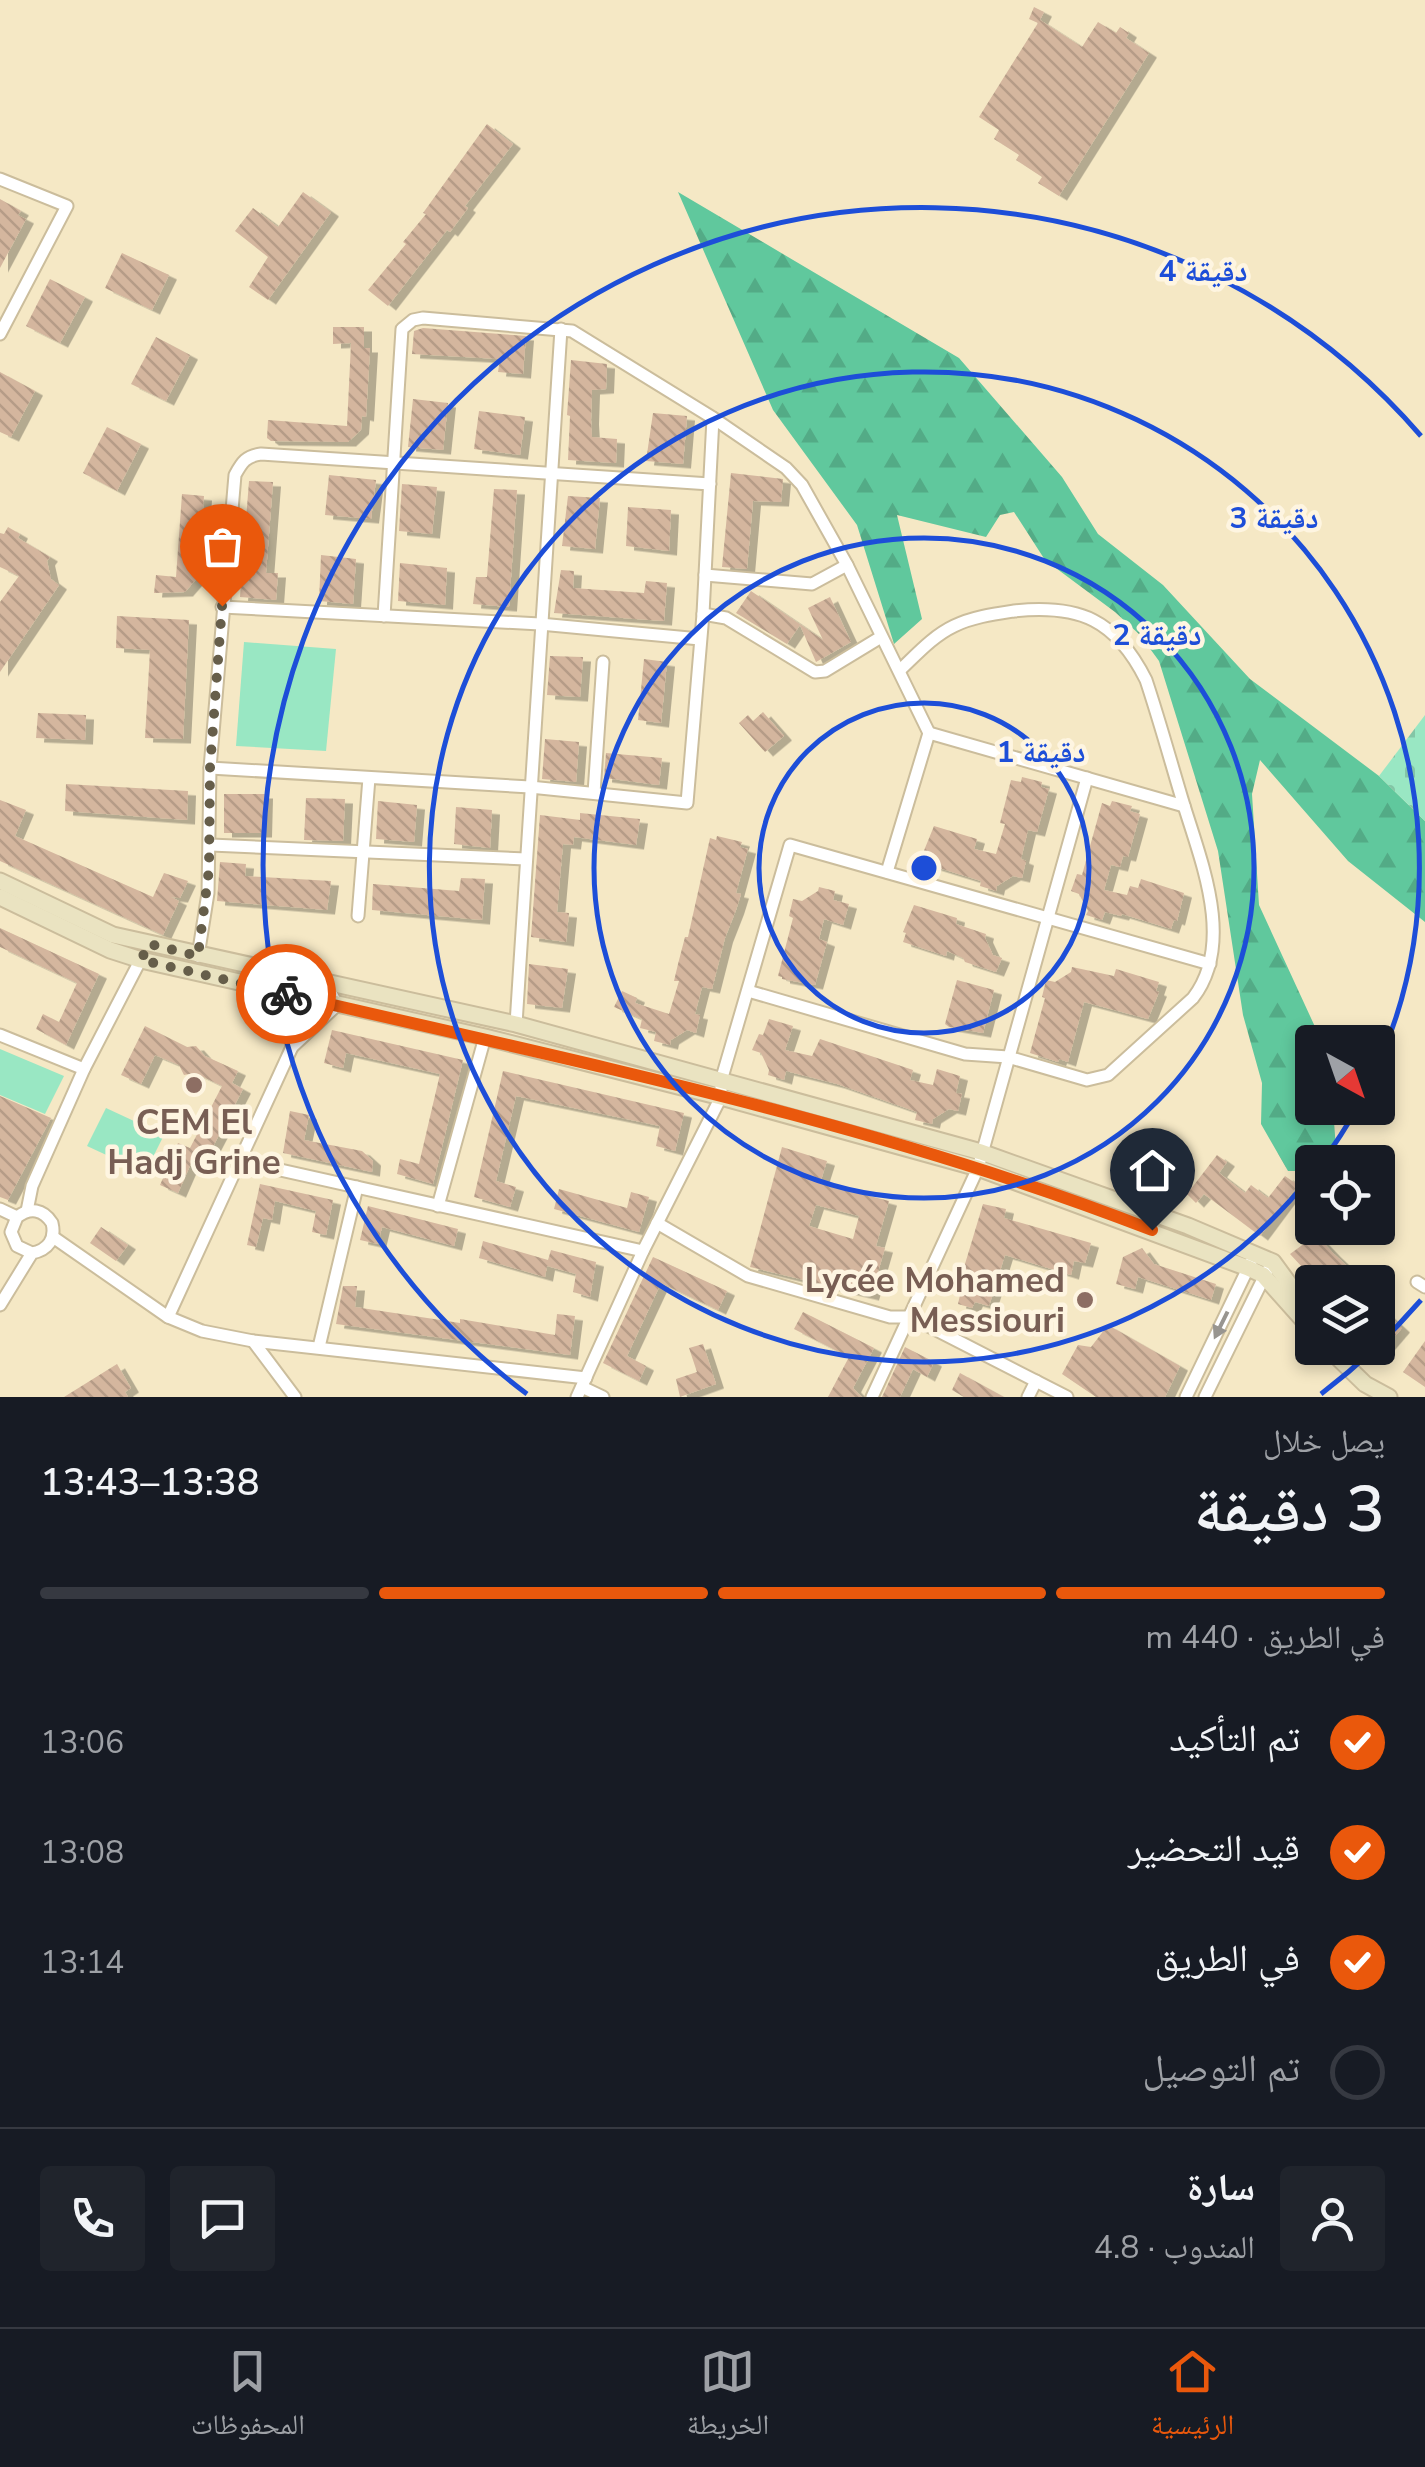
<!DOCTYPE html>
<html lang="ar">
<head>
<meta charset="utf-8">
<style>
  :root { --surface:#171b24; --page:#20242c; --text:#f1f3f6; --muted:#9ea1a6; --line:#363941; --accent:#ea580c }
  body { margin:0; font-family:"Nunito Sans","Noto Naskh Arabic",sans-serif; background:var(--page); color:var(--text); direction:rtl; height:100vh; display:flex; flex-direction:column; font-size:38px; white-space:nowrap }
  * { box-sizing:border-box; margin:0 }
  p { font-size:32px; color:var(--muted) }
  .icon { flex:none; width:55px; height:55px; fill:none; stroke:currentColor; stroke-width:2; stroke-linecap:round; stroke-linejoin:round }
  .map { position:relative; height:1397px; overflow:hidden; direction:ltr }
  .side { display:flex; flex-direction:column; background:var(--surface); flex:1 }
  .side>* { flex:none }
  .needle { width:65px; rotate:140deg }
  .controls { position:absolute; left:1295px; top:1025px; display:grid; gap:20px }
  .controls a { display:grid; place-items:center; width:100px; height:100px; border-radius:10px; background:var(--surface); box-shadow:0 5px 15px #0003; font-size:50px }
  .pin { position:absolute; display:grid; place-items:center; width:85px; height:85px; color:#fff; margin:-102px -42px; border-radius:50% 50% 50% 0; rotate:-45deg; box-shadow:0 0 10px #0007 }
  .pin .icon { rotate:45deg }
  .courier { position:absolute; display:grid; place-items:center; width:100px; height:100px; margin:-50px; border:8px solid #ea580c; border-radius:50%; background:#fff; color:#222; box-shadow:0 2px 12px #0007 }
  .summary em { font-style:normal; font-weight:600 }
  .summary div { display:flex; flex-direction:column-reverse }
  .summary { display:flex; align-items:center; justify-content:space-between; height:170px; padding:0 40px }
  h1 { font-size:65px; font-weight:600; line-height:75px }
  .bar { display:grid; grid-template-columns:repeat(4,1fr); gap:15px 10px; align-content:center; height:120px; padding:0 40px }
  .bar i { height:12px; border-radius:8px; background:var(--line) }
  .bar .selected { background:var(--accent) }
  .bar p { grid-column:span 4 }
  .line { display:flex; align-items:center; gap:25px; padding:0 40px; border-top:2px solid var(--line) }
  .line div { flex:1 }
  .round { display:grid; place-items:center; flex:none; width:105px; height:105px; border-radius:10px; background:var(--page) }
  ol { padding:0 40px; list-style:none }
  li { display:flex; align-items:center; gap:30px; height:110px }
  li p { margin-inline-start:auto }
  li .icon { padding:10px; border-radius:50%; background:var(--accent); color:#fff; stroke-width:4 }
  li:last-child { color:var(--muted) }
  li i { width:55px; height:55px; border:5px solid var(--line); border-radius:50% }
  .tabs { display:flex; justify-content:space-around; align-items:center; height:140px; border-top:2px solid var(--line); background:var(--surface); font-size:28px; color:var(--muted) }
  .tabs a { display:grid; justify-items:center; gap:5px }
  .tabs .selected { color:var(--accent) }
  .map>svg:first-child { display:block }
</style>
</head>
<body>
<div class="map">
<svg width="1425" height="1397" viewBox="0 0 1425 1397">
  <defs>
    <pattern id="forest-firs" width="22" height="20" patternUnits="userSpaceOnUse" patternTransform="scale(2.5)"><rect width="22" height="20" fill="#60c89d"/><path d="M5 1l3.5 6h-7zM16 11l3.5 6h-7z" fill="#53ab86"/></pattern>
    <pattern id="cemetery-stones" width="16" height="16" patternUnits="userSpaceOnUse" patternTransform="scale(2.5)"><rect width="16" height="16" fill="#99e7c3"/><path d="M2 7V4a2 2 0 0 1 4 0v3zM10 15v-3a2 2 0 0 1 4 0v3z" fill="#83c5a6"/></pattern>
    <pattern id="building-back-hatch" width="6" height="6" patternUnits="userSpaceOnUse" patternTransform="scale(2.5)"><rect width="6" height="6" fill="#d4b69e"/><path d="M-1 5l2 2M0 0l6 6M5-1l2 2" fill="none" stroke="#b59c87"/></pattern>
    <filter id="shadow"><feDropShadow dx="8" dy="4.5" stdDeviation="0" flood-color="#0004"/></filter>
  </defs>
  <rect width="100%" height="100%" fill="#f5e8c5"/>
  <!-- forest -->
  <path fill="url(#forest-firs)" d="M678 192 959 358 1062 477 1098 534 1163 585 1250 679 1379 776 1425 821V922L1348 861 1260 760 1252 794 1259 905 1322 1042H1312V1108H1333L1337 1162H1312V1171H1288L1261 1124 1262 1083 1243 1015 1218 851 1159 661 1140 635 1115 612 1045 560 1014 512 1000 515 986 537 897 515 922 619 894 644 857 525 773 410Z"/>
  <!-- cemetery -->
  <path fill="url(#cemetery-stones)" d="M1425 715V821L1379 776Z"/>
  <!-- pitch -->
  <g fill="#99e7c3">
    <path d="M244 642 336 649 326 751 236 746Z"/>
    <path d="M0 1049 64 1076 45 1114 0 1095Z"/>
    <path d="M106 1108 164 1135 145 1173 87 1146Z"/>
  </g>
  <!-- building -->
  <g fill="url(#building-back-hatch)" fill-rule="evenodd" filter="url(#shadow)">
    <path d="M1034 7 1044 12 1040 20 1082 47 1098 22 1116 33 1120 27 1129 33 1126 38 1149 53 1059 196 1038 183 1042 177 1016 160 1019 155 994 139 999 130 979 117 1038 23 1029 19Z"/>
    <path d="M487 124 513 144 465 206 468 208 450 232 447 230 388 306 368 290 406 244 403 242 426 214 423 213Z"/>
    <path d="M303 192 331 212 268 300 249 287 268 257 235 231 253 208 278 227Z"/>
    <path d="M0 199 21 211 18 215 26 219 0 268Z"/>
    <path d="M122 253 169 275 152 310 105 288Z"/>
    <path d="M50 279 85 297 60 343 26 326Z"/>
    <path d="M333 327H364V348H370L366 417 362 416 361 430 348 442 271 441 267 438 268 420 347 426 351 343 333 344Z"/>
    <path d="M423 328 526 336 523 374 498 372 500 359 412 354 414 331Z"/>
    <path d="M156 337 190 355 166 401 131 384Z"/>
    <path d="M571 360 607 364 606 389 592 390 591 420 592 437 617 439 616 463 568 460 570 416 567 415Z"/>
    <path d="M0 372 35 391 11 437 0 432Z"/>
    <path d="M413 399 448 403 443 450 408 447Z"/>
    <path d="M479 411 525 417 520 455 474 449Z"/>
    <path d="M653 413 687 416 683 464 646 461Z"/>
    <path d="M107 427 141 444 117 491 83 473Z"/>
    <path d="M731 473 783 479 781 502 753 501 747 569 722 567Z"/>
    <path d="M329 475 376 480 371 519 325 515Z"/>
    <path d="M249 481 273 482 266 573H278L276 600 240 597Z"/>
    <path d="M402 484 437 487 432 534 399 531Z"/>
    <path d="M494 489 517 490 509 607 473 604 476 577H487Z"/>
    <path d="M182 494 204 496 198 577 185 592 154 593 156 575 176 577Z"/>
    <path d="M568 496 600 498 595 549 562 546Z"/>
    <path d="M628 507 671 510 669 551 626 546Z"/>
    <path d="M8 527 20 534 18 538 50 557 47 561 51 579 59 585 0 672V602L19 576 0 567V533L4 534Z"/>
    <path d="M321 555 356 559 353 604 319 601Z"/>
    <path d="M400 563 447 568 445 605 398 601Z"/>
    <path d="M561 570 574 571 573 588 644 593 646 581 667 583 664 621 554 613Z"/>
    <path d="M751 591 823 640 808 608 830 597 851 642 816 662 800 625 787 644 736 613Z"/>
    <path d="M117 616 189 620 183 739 145 738 150 650 116 648Z"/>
    <path d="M550 656 583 657 580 697 547 695Z"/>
    <path d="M644 659 667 662 661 723 638 720Z"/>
    <path d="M763 712 784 736 765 752 739 723 748 715 753 721Z"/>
    <path d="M38 713 86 715 85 740 36 738Z"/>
    <path d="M545 739 579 742 576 782 542 779Z"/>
    <path d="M606 753 662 758 659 785 604 778Z"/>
    <path d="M1022 777 1042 782 1041 787 1049 789 1037 832 1028 830 1021 859 1026 861 1022 878 1013 876 997 886 996 891 980 886 981 881 923 863 926 854 923 853 934 826 977 839 974 849 996 854 1005 824 1000 823 1011 780 1021 782Z"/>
    <path d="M66 784 188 791 187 820 65 811Z"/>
    <path d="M224 794H265L264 833H224Z"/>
    <path d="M306 798 345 799 343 841 304 840Z"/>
    <path d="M0 800 26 810 15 836 153 897 164 873 188 881 180 898 171 897 179 901 163 935 0 861Z"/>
    <path d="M378 801 417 805 414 842 376 839Z"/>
    <path d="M1112 801 1132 806 1130 811 1140 814 1128 857 1123 856 1120 867 1111 865 1104 890 1127 895 1130 886 1138 888 1141 879 1184 893 1177 921 1174 920 1171 929 1122 914 1121 916 1105 912 1102 920 1086 915 1088 911 1079 894 1071 891 1077 874 1082 875 1102 803 1110 806Z"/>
    <path d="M456 807 492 810 490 848 454 844Z"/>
    <path d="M580 813 640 819 636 845 574 837 573 845 563 844 557 912 569 913 566 942 531 937 540 815 580 820Z"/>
    <path d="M717 836 742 842 740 847 748 849 736 893 741 894 736 910 725 938 712 989 702 987 695 1014 700 1015 696 1033 687 1030 671 1040 670 1045 654 1041 656 1032 640 1028 642 1019 614 1007 622 991 637 998 635 1003 669 1014 679 981H674L678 964 685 937H688L710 838 716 840Z"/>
    <path d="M220 862 246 864 245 876 331 881 327 910 217 901Z"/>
    <path d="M461 878 485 879 482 920 372 910 373 884 459 891Z"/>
    <path d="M819 887 835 891 833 900 849 904 843 925 824 919 819 939 827 942 815 985 782 979V977L778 976 793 918 789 916 793 899 802 901 818 891Z"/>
    <path d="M914 905 957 918 956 924 986 934 985 938 993 955 1002 958 996 972 965 962 963 958 947 951 946 956 903 942 906 933 903 932Z"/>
    <path d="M0 928 99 974 66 1045 36 1029 43 1014 59 1022 77 983 0 947Z"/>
    <path d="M529 964 568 969 562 1008 527 1004Z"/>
    <path d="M1072 967 1114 976 1116 969 1159 982 1156 991 1159 992 1148 1019 1084 1002 1068 1062 1059 1059 1058 1062 1030 1053 1045 998 1042 997 1046 980 1055 982 1071 972Z"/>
    <path d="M957 980 994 990 983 1033 949 1027 945 1024Z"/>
    <path d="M769 1019 793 1026 785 1050 812 1056 820 1039 913 1070 910 1080 933 1085 937 1069 960 1076 956 1093 962 1094 958 1111 949 1109 933 1119 932 1124 915 1120 917 1112 837 1084 786 1071 784 1080 768 1075 769 1070 761 1053 752 1050 759 1034 763 1035Z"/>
    <path d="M145 1026 187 1047 196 1046 205 1056 238 1071 232 1083 243 1089 207 1158 196 1152 178 1193 160 1185 178 1143 190 1148 222 1086 195 1073 184 1075 179 1065 155 1055 141 1084 121 1075Z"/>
    <path d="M332 1030 463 1060 433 1184 397 1174 400 1159 419 1164 440 1074 346 1053 343 1068 324 1063Z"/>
    <path d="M503 1071 684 1113 675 1151 656 1146 660 1126 516 1096 496 1181 516 1187 510 1207 474 1197Z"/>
    <path d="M0 1096 51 1118 8 1200 0 1197Z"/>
    <path d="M290 1111 309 1115 304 1140 362 1151 373 1161 372 1172 283 1153Z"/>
    <path d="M782 1147 827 1161 820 1183 889 1201 876 1246 885 1248 871 1296 750 1267ZM816 1205 859 1216 853 1239 809 1226Z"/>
    <path d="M1217 1155 1227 1162 1219 1173 1245 1193 1251 1185 1268 1198 1285 1176 1298 1185 1260 1236 1204 1194 1196 1203 1187 1194Z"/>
    <path d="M260 1184 333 1200 326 1235 312 1232 316 1211 275 1201 272 1220 263 1218 256 1247 247 1245Z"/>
    <path d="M559 1189 627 1208 631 1192 649 1197 639 1232 554 1209Z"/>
    <path d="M983 1204 1006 1209 1004 1218 1091 1243 1085 1263 1074 1261 1071 1275 1005 1255 989 1306 975 1302 972 1308 958 1304 960 1295 956 1294Z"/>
    <path d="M368 1206 458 1229 454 1246 382 1227 378 1244 360 1240Z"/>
    <path d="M101 1227 128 1245 116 1261 90 1243Z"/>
    <path d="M1316 1235 1333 1253 1364 1282H1322L1302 1267 1290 1254Z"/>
    <path d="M483 1241 548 1260 551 1250 596 1262 590 1297 573 1292 576 1274 547 1266 545 1277 479 1258Z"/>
    <path d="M1142 1248 1154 1264 1216 1284 1211 1300 1138 1277 1135 1289 1116 1284 1123 1257Z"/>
    <path d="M653 1257 727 1291 718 1310 661 1283 627 1356 646 1366 639 1381 603 1363Z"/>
    <path d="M343 1286H357L355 1307 460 1323V1319L555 1335 557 1314 575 1316 570 1355 336 1324Z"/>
    <path d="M1378 1306 1402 1328 1378 1356Z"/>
    <path d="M803 1312 874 1348 853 1388 862 1397H828L849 1357 794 1329Z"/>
    <path d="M1108 1325 1180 1366 1165 1397H1096L1062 1374 1078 1345 1091 1347Z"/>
    <path d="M1425 1341V1387L1403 1372Z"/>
    <path d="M703 1344 716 1384 680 1397 676 1379 697 1372 689 1348Z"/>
    <path d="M905 1347 934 1362 927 1377 913 1369 900 1397H882Z"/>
    <path d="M117 1364 131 1388 125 1392 128 1397H64Z"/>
    <path d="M960 1373 1004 1397H964L952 1390Z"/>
  </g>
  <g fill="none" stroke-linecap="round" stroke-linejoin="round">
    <!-- street casing -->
    <g stroke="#cbbd9c" stroke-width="15">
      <g id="street">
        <path d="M0 179 67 206 0 334"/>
        <path d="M705 575 812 584 847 565"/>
        <path d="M222 607 540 624 700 639"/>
        <path d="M703 614 726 618 815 672 825 671 881 637"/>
        <path d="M384 616 402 329 413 320 423 318 572 331 713 418 786 468 802 485 847 565 929 733"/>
        <path d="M210 768 530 787 687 803 703 614 713 418"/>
        <path d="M594 793 603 662"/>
        <path d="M211 845 526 859"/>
        <path d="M887 872 929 733 1184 806"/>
        <path d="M358 916 369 778"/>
        <path d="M198 956 208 893 210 768 235 475C242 462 246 456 261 454L710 484"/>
        <path d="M305 979 290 995 292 1047 337 1005 326 983"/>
        <path d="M748 991 965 1054 1008 1057 1087 1080 1108 1075 1193 998C1236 942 1200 859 1182 799 1170 759 1159 719 1146 680 1116 620 1080 604 1014 611 994 614 972 617 954 626 933 636 917 654 900 670"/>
        <path d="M516 1024 561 329"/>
        <path d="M0 1035 84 1069"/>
        <path d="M240 1161 643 1251"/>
        <path d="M438 1206 485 1037"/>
        <path d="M0 1209 17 1217"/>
        <path d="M27 1211 32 1186 84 1069 142 957"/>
        <path d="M657 1223 748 1276 890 1317H911L1067 1397"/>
        <path d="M53 1237 168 1317 202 1331 253 1341 586 1378"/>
        <path d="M1417 1282 1425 1287"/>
        <path d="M0 1305 32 1253C48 1250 56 1239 52 1223 43 1209 30 1207 17 1217L11 1232 17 1246 32 1253"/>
        <path d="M168 1317 292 1047"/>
        <path d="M253 1341 295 1397"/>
        <path d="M319 1347 357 1187"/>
        <path d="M582 1387 603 1397"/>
        <path d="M577 1397 643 1251 721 1097V1081L790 845 1210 964"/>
        <path d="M872 1397 978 1168 1087 778"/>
        <path d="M1028 1397 1036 1381"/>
        <path d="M1186 1397 1251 1262"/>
        <path d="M1205 1397 1267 1271"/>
      </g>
    </g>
    <!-- secondary casing -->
    <g stroke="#cbbd9c" stroke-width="19">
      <g id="secondary">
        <path d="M0 881 113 935 516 1024 981 1152 1188 1226 1273 1262 1312 1315"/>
        <path d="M0 897 110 950 141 960 485 1037 721 1097 978 1168 1248 1268 1263 1275 1312 1330"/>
        <path d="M1328 1348 1365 1384 1389 1397"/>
      </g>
    </g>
    <!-- street -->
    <use href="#street" stroke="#fff" stroke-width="11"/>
    <!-- secondary -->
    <use href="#secondary" stroke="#eae3c1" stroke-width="15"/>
  </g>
  <!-- one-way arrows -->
  <defs><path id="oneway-solid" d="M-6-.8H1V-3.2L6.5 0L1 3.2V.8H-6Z" transform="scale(2.5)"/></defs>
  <use fill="#989590" href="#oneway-solid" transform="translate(1221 1325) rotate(116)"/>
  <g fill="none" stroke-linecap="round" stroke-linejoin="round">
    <!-- done -->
    <path stroke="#665e4a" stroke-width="10" stroke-dasharray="0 18" d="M222 606 210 768 209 869 198 956 149 944 141 960 286 994"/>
    <!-- route -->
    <path stroke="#ea580c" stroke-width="12" d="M286 994C577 1062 873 1121 1152 1230"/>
  </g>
  <!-- distance rings -->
  <g fill="none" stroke="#1d4ed8" stroke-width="5">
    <circle cx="924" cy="868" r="165"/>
    <circle cx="924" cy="868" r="330"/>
    <path d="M1357 1108A495 495 0 0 1 1322 1162M1311 1176A495 495 0 1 1 1378 1065"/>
    <path d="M1421 1300A659 659 0 0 1 1321 1394M527 1394A659 659 0 1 1 1421 436"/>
  </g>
  <!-- markers -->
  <g fill="#8d6e63" stroke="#fef5e1" stroke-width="4">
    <circle cx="194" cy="1085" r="10"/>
    <circle cx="1085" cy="1300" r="10"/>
  </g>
  <g text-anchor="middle" stroke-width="9" stroke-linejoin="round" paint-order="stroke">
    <!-- education labels -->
    <g font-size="35" font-weight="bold" fill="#785e54" stroke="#fef5e1">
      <text x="194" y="1134">CEM El<tspan x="194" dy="40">Hadj Grine</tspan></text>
      <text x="1065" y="1292" text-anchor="end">Lycée Mohamed<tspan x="1065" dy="40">Messiouri</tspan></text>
    </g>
  </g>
  <circle cx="924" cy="868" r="15" fill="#1d4ed8" stroke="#fef5e1" stroke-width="5"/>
  <g font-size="30" text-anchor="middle" font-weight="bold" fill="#1d4ed8" stroke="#fef5e1" stroke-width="9" stroke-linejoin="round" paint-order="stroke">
    <text x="1203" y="281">4 دقيقة</text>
    <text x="1274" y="528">3 دقيقة</text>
    <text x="1157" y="645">2 دقيقة</text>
    <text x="1041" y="762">1 دقيقة</text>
  </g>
</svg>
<div class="controls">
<a><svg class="needle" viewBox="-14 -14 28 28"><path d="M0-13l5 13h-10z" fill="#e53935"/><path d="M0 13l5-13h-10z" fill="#9ea1a6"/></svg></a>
<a><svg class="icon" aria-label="locate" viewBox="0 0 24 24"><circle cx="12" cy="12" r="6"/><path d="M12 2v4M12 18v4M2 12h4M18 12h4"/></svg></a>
<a><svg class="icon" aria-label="layers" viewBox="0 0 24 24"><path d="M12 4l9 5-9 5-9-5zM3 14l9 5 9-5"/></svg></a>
</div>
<div class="pin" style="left:222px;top:606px;background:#ea580c"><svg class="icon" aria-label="bag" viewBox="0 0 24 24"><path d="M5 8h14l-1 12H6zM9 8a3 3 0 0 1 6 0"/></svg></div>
<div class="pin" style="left:1152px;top:1230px;background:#1f2937"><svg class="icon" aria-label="home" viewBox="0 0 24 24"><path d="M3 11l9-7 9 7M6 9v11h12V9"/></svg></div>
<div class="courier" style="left:286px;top:994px"><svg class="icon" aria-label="bike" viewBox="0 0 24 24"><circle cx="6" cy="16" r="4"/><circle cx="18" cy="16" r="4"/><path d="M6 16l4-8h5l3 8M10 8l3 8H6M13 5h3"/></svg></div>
</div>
<section class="side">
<div class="summary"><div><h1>3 دقيقة</h1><p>يصل خلال</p></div><em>13:38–13:43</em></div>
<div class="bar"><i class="selected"></i><i class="selected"></i><i class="selected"></i><i></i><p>في الطريق · 440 m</p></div>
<ol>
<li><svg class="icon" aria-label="check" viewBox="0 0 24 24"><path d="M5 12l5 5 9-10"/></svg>تم التأكيد<p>13:06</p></li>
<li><svg class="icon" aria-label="check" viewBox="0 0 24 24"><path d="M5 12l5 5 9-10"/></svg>قيد التحضير<p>13:08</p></li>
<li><svg class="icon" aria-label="check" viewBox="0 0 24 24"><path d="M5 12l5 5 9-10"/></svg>في الطريق<p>13:14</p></li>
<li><i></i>تم التوصيل</li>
</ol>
<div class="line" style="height:180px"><a class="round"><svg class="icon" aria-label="person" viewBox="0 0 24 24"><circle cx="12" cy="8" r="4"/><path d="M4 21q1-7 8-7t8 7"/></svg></a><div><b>سارة</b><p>المندوب · 4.8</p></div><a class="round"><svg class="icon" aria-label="chat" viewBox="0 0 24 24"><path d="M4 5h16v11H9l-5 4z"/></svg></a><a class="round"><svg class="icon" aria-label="phone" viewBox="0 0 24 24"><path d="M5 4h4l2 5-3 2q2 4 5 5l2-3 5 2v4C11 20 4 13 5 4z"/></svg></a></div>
</section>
<nav class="tabs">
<a class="selected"><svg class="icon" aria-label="home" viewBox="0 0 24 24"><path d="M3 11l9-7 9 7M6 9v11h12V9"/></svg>الرئيسية</a>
<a><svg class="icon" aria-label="map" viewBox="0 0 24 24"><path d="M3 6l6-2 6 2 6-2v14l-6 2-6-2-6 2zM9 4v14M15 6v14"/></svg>الخريطة</a>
<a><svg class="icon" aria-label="saved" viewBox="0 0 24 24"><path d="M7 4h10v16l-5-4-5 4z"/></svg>المحفوظات</a>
</nav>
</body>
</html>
